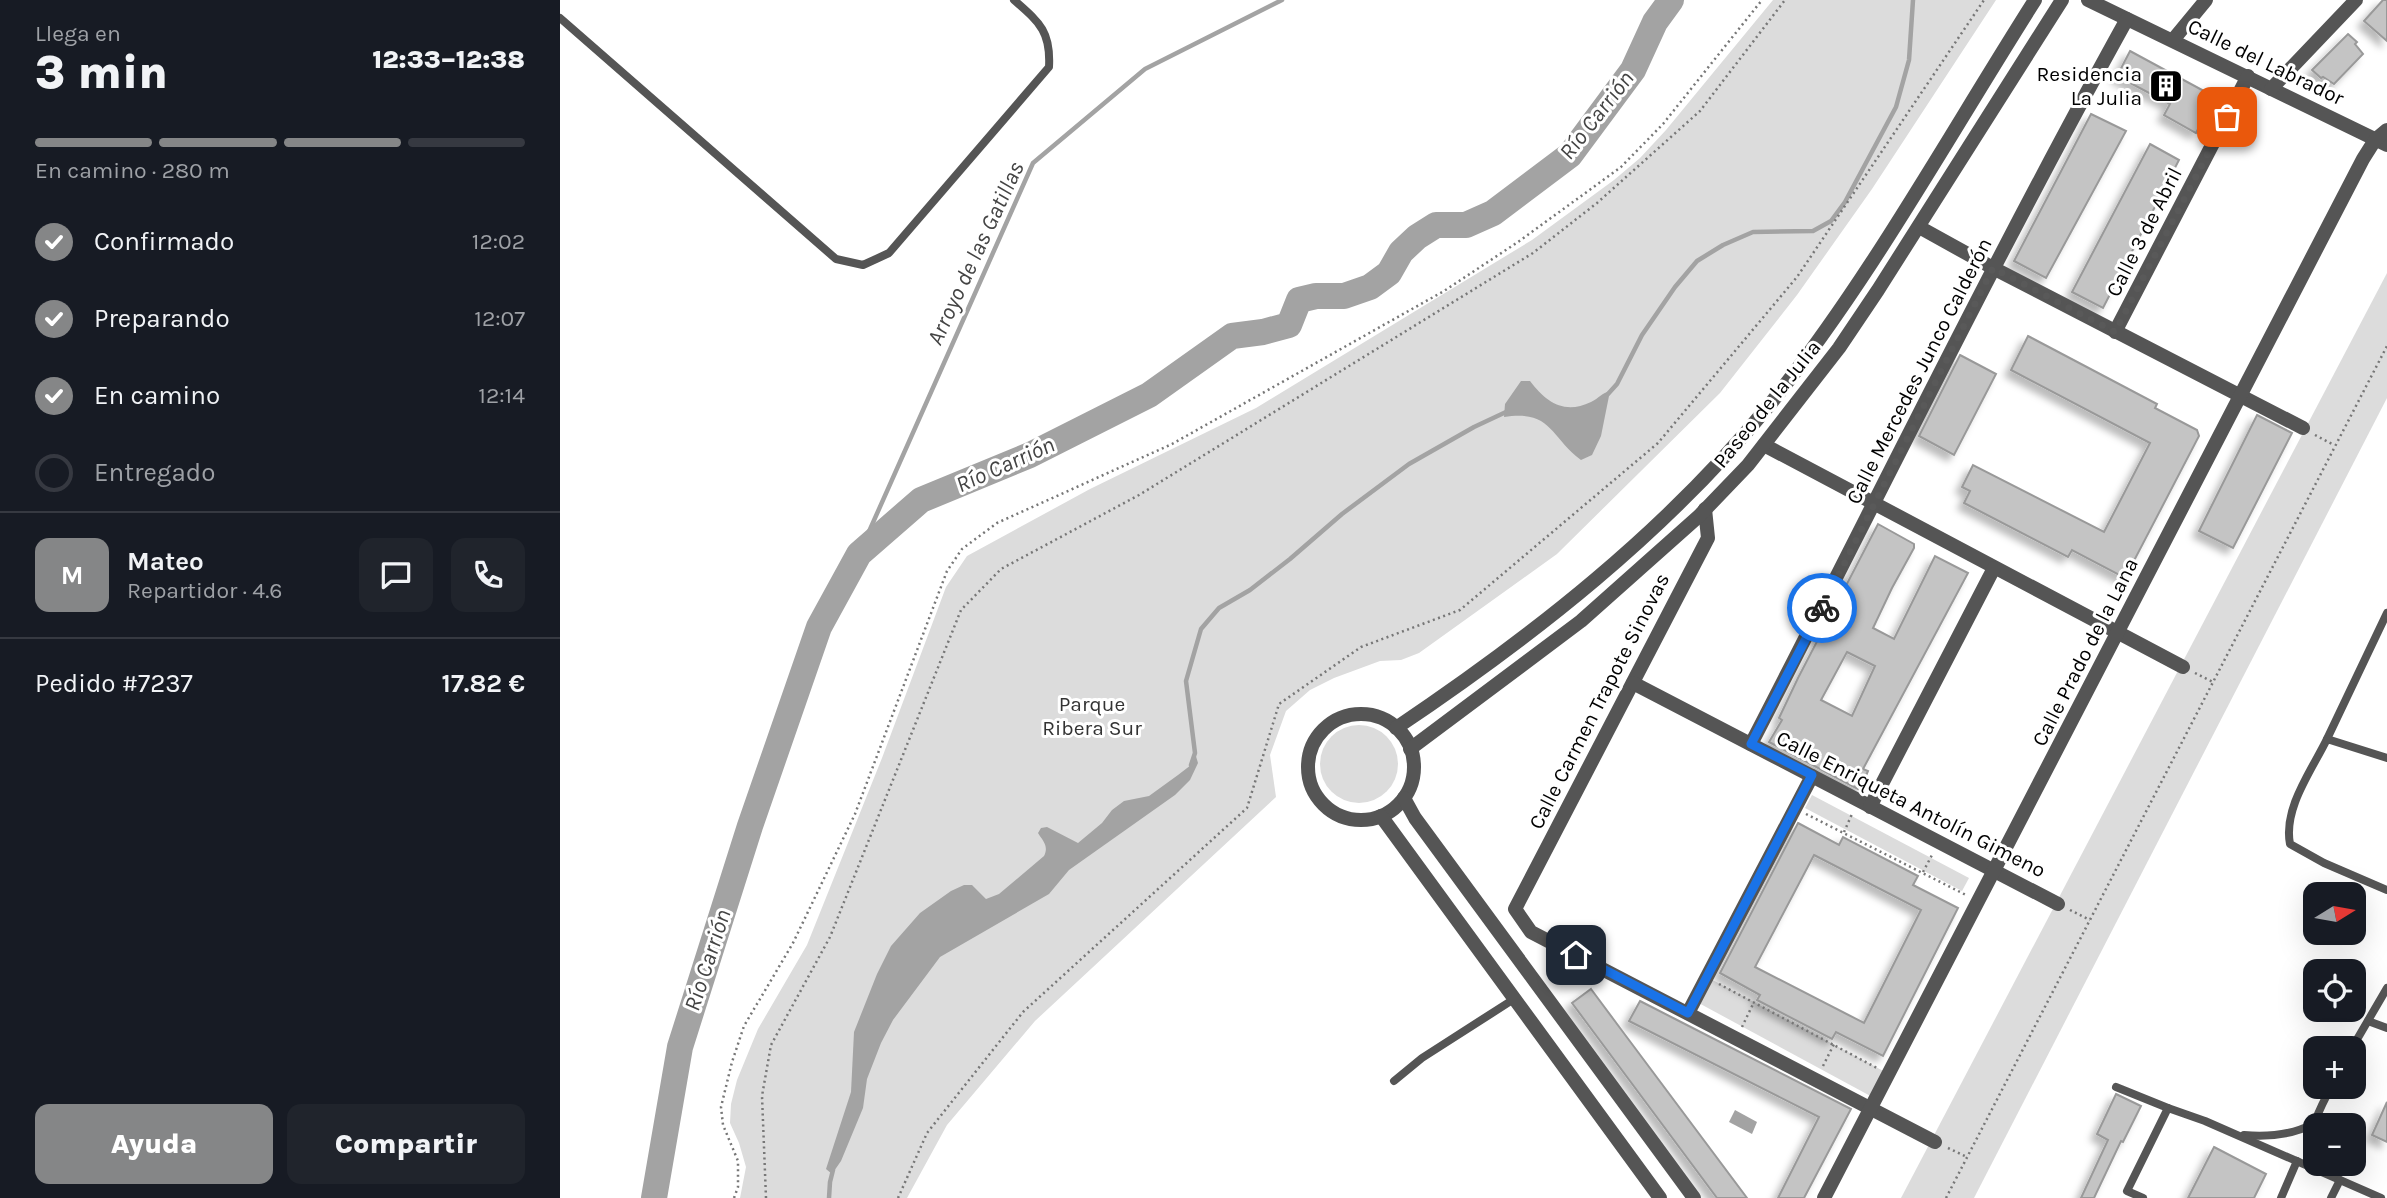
<!DOCTYPE html>
<html lang="es">
<head>
<meta charset="utf-8">
<style>
  :root { --surface:#171b24; --page:#20242c; --text:#f1f3f6; --muted:#9ea1a6; --line:#363941; --accent:#858687 }
  body { margin:0; font-family:Karla,sans-serif; background:var(--page); color:var(--text); height:100vh; display:flex; flex-direction:column; font-size:26px; white-space:nowrap }
  * { box-sizing:border-box; margin:0 }
  p { font-size:23px; color:var(--muted) }
  .icon { flex:none; width:38px; height:38px; fill:none; stroke:currentColor; stroke-width:2; stroke-linecap:round; stroke-linejoin:round }
  .map { position:relative; flex:1; overflow:hidden }
  .panel { display:flex; flex-direction:column; background:var(--surface); width:560px }
  .panel>* { flex:none }
  .needle { width:46px; rotate:79deg }
  .buttons { position:absolute; left:1743px; top:882px; display:grid; gap:14px }
  .buttons a { display:grid; place-items:center; width:63px; height:63px; border-radius:14px; background:var(--surface); box-shadow:0 7px 28px #0002; font-size:35px }
  .pin { position:absolute; display:grid; place-items:center; width:60px; height:60px; color:#fff; margin:-30px; border-radius:14px; box-shadow:0 4px 10px #0006 }
  .courier { position:absolute; display:grid; place-items:center; width:70px; height:70px; margin:-35px; border:5px solid #1a73e8; border-radius:50%; background:#fff; color:#222; box-shadow:0 2px 9px #0007 }
  .overview em { font-style:normal; font-weight:800 }
  .overview div { display:flex; flex-direction:column-reverse }
  .overview { display:flex; align-items:center; justify-content:space-between; height:119px; padding:0 35px }
  h1 { font-size:46px; font-weight:800; line-height:52px }
  .bar { display:grid; grid-template-columns:repeat(4,1fr); gap:10px 7px; align-content:center; height:84px; padding:0 35px }
  .bar i { height:9px; border-radius:5px; background:var(--line) }
  .bar .active { background:var(--accent) }
  .bar p { grid-column:span 4 }
  .line { display:flex; align-items:center; gap:18px; padding:0 35px; border-top:2px solid var(--line) }
  .line div { flex:1 }
  .round { display:grid; place-items:center; flex:none; width:74px; height:74px; border-radius:14px; background:var(--page) }
  ol { padding:0 35px; list-style:none }
  li { display:flex; align-items:center; gap:21px; height:77px }
  li p { margin-inline-start:auto }
  li .icon { padding:7px; border-radius:50%; background:var(--accent); color:#fff; stroke-width:4 }
  li:last-child { color:var(--muted) }
  li i { width:38px; height:38px; border:4px solid var(--line); border-radius:50% }
  .button { display:flex; gap:14px; margin-top:auto; padding:14px 35px }
  .button a { flex:1; height:80px; border-radius:14px; background:var(--accent); color:#fff; font-size:28px; font-weight:800; line-height:80px; text-align:center }
  .button a+a { background:var(--page); color:var(--text) }
  main { display:flex; flex:1; min-height:0 }
  .map>svg:first-child { display:block }
</style>
</head>
<body>
<main>
<section class="panel">
<div class="overview"><div><h1>3 min</h1><p>Llega en</p></div><em>12:33–12:38</em></div>
<div class="bar"><i class="active"></i><i class="active"></i><i class="active"></i><i></i><p>En camino · 280 m</p></div>
<ol>
<li><svg class="icon" aria-label="check" viewBox="0 0 24 24"><path d="M5 12l5 5 9-10"/></svg>Confirmado<p>12:02</p></li>
<li><svg class="icon" aria-label="check" viewBox="0 0 24 24"><path d="M5 12l5 5 9-10"/></svg>Preparando<p>12:07</p></li>
<li><svg class="icon" aria-label="check" viewBox="0 0 24 24"><path d="M5 12l5 5 9-10"/></svg>En camino<p>12:14</p></li>
<li><i></i>Entregado</li>
</ol>
<div class="line" style="height:126px"><b class="round" style="background:var(--accent);color:#fff">M</b><div><b>Mateo</b><p>Repartidor · 4.6</p></div><a class="round"><svg class="icon" aria-label="chat" viewBox="0 0 24 24"><path d="M4 5h16v11H9l-5 4z"/></svg></a><a class="round"><svg class="icon" aria-label="phone" viewBox="0 0 24 24"><path d="M5 4h4l2 5-3 2q2 4 5 5l2-3 5 2v4C11 20 4 13 5 4z"/></svg></a></div>
<div class="line" style="height:91px"><div>Pedido #7237</div><b>17.82 €</b></div>
<div class="button"><a>Ayuda</a><a>Compartir</a></div>
</section>
<div class="map">
<svg width="1827" height="1198" viewBox="0 0 1827 1198">
  <defs>
    <filter id="shadow"><feDropShadow dx="-6" dy="6" stdDeviation="3.5" flood-color="#0004"/></filter>
  </defs>
  <rect width="100%" height="100%" fill="#fff"/>
  <!-- green -->
  <g fill="#dcdcdc">
    <path d="M1213 0H1436L1312 189 1237 295 1160 393 997 554 859 653 841 660 820 661 774 678 750 690 726 711 710 755 716 797 475 1021 387 1125 347 1198H180L186 1167 179 1143 170 1123 171 1104 177 1080 198 1029 247 945 322 758 386 587 407 556 530 489 696 408 972 240 1054 180 1080 158 1106 130Z"/>
    <path d="M1827 273V398L1414 1198H1341Z"/>
    <circle cx="799" cy="764" r="39"/>
    <path d="M1252 795 1409 878 1402 891 1245 808Z"/>
    <path d="M1147 977 1329 1074 1316 1099 1135 1001Z"/>
  </g>
  <!-- water -->
  <g fill="#a3a3a3">
    <path d="M961 381H970C986 402 1004 415 1031 402 1039 398 1042 393 1050 391L1041 436 1032 455 1021 460C989 436 992 410 944 417L945 404Z"/>
    <path d="M635 753 638 763 630 780 615 795 509 870 489 894 380 957 333 1020 321 1043 307 1079 303 1108 281 1161 272 1174 266 1169 291 1092 294 1032 317 974 331 946 360 913 391 891 404 885H412L426 899 439 894 484 856C489 846 483 841 478 833L481 828 487 827 518 843 542 823 552 810 564 801 589 796 618 775 631 765Z"/>
    <path d="M1175 1110 1197 1122 1192 1134 1169 1122Z"/>
  </g>
  <g fill="none" stroke-linecap="round" stroke-linejoin="round">
    <!-- stream -->
    <g stroke="#a3a3a3" stroke-width="4.5">
      <path d="M1048 394 1057 384 1082 335 1115 287 1137 261 1163 245 1193 232 1253 231 1271 221 1285 202 1336 107 1349 60 1353 0"/>
      <path d="M299 554 473 163 585 69 722 0"/>
      <path d="M631 765 635 753 626 681 641 629 659 608 690 590 730 559 782 514 849 464 914 427 946 412"/>
      <path d="M269 1198 270 1182 273 1170"/>
    </g>
    <!-- river -->
    <path stroke="#a3a3a3" stroke-width="26" d="M94 1198 120 1047 190 826 259 627 299 554 361 500 470 455 589 395 672 336 703 332 729 325 739 300 756 296H784L810 287 829 273 841 252 857 237 876 225H906L933 213 1010 155 1073 70 1095 22 1111 0"/>
  </g>
  <!-- building -->
  <g fill="#c4c4c4" stroke="#999" stroke-width="2" fill-rule="evenodd" filter="url(#shadow)">
    <path d="M1823 0H1827V41L1804 21Z"/>
    <path d="M1788 34 1797 42 1795 44 1803 54 1774 84 1763 77 1761 78 1752 70Z"/>
    <path d="M1570 51 1655 97 1636 133 1604 115 1610 104 1557 76Z"/>
    <path d="M1531 114 1566 131 1486 278 1454 261Z"/>
    <path d="M1590 144 1619 160 1543 308 1512 292Z"/>
    <path d="M1468 336 1597 404 1595 408 1637 430 1639 436 1565 578 1512 550 1508 557 1404 503 1410 491 1402 487 1413 465 1544 532 1590 443 1451 370Z"/>
    <path d="M1400 355 1436 374 1394 455 1359 436Z"/>
    <path d="M1697 415 1732 433 1673 548 1639 531Z"/>
    <path d="M1318 524 1354 544V548L1332 588 1313 628 1334 639 1375 556 1408 573 1303 769 1308 771 1300 790 1209 742 1222 720 1219 718 1238 678ZM1287 652 1315 666 1292 716 1261 700Z"/>
    <path d="M1238 823 1279 845 1283 837 1358 876 1353 885 1398 908 1323 1056 1276 1032 1272 1039 1197 1000 1200 995 1160 973ZM1254 855 1361 910 1304 1023 1195 967Z"/>
    <path d="M1031 989 1063 1032 1187 1198H1157L1012 1003Z"/>
    <path d="M1080 1001 1291 1109 1244 1198H1218L1259 1117 1069 1021Z"/>
    <path d="M1556 1094 1581 1106 1563 1142 1561 1141 1534 1198H1521L1548 1140 1537 1134Z"/>
    <path d="M1827 1102V1142L1812 1135Z"/>
    <path d="M1654 1147 1706 1174 1694 1198H1628Z"/>
  </g>
  <g fill="none" stroke-linecap="round" stroke-linejoin="round">
    <!-- path -->
    <g stroke="#777" stroke-width="2.5" stroke-dasharray="2 3.5" stroke-linecap="butt">
      <path d="M1755 435 1774 445"/>
      <path d="M1635 673 1653 682"/>
      <path d="M1246 814 1406 895"/>
      <path d="M1284 832 1292 814"/>
      <path d="M1363 872 1372 855"/>
      <path d="M1510 910 1530 920"/>
      <path d="M1159 984 1317 1068"/>
      <path d="M1182 1027 1194 1002"/>
      <path d="M1263 1066 1274 1044"/>
      <path d="M1388 1148 1407 1157"/>
      <path d="M174 1198 178 1187V1161L163 1125 161 1107 172 1062 184 1026 233 943 295 814 387 571 402 549 437 523 612 444 884 291 958 242 1061 167 1103 124 1202 0"/>
      <path d="M206 1198 202 1096 211 1045 270 937 401 610 441 569 579 495 973 253 1037 203 1140 111 1225 0"/>
      <path d="M338 1198 367 1133 463 1012 687 808 719 704 801 647 900 610 1098 443 1237 277 1424 0"/>
      <path d="M1386 1198 1827 346"/>
    </g>
    <!-- lane -->
    <g stroke="#555" stroke-width="8">
      <path d="M0 18 276 259 303 265 329 253 489 67C491 31 479 22 454 0"/>
      <path d="M1767 739 1827 613"/>
      <path d="M1827 758 1767 739C1752 770 1723 808 1730 844L1764 863 1827 890"/>
      <path d="M1808 1021 1827 1028"/>
      <path d="M1792 1048 1827 988"/>
      <path d="M834 1081 862 1058 954 999"/>
      <path d="M1556 1087 1608 1108"/>
      <path d="M1684 1135C1708 1137 1732 1135 1753 1124"/>
      <path d="M1755 1163C1745 1133 1758 1113 1771 1087"/>
      <path d="M1583 1198 1567 1191 1608 1108 1645 1121 1821 1198"/>
      <path d="M1721 1198 1737 1161"/>
      <path d="M1771 1198 1780 1180"/>
    </g>
    <!-- street -->
    <g stroke="#555" stroke-width="14">
      <path d="M1528 0 1827 145"/>
      <path d="M1613 40 1646 0"/>
      <path d="M1711 89 1796 0"/>
      <path d="M1359 227 1433 268 1743 428"/>
      <path d="M1555 332 1688 76"/>
      <path d="M1204 445 1623 667"/>
      <path d="M1145 509 1148 538 955 909 971 932 1375 1142"/>
      <path d="M1073 683 1498 904"/>
      <circle cx="801" cy="767" r="53"/>
      <path d="M836 728C973 636 1106 532 1211 403 1311 278 1389 135 1475 0"/>
      <path d="M1191 744C1316 502 1435 257 1567 19"/>
      <path d="M850 749 1021 621 1139 516 1188 465 1279 348 1318 290 1502 0"/>
      <path d="M844 798 855 818 1134 1198"/>
      <path d="M1310 807 1434 568"/>
      <path d="M821 816 1100 1198"/>
      <path d="M1128 1013 1252 776"/>
      <path d="M1264 1198 1803 159 1815 140 1827 130"/>
    </g>
  </g>
  <g fill="none" stroke-linecap="round" stroke-linejoin="round">
    <!-- done -->
    <path stroke="#595959" stroke-width="7" stroke-dasharray="0 12.6" d="M1262 608 1433 268 1555 332 1667 117"/>
    <!-- route -->
    <path stroke="#1a73e8" stroke-width="9" d="M1016 955 1128 1013 1252 775 1191 744 1262 608"/>
  </g>
  <!-- icons -->
  <defs>
    <g id="building-square" transform="scale(1.75)"><rect x="-9" y="-9" width="18" height="18" rx="4" fill="#000" stroke="#fff"/><path d="M-4-6H4V6H1V3H-1V6H-4ZM-2.5-4.3h1.7v1.8h-1.7ZM.8-4.3h1.7v1.8H.8ZM-2.5-1h1.7V.8h-1.7ZM.8-1h1.7V.8H.8Z" fill="#fff"/></g>
  </defs>
  <g fill-rule="evenodd">
    <use href="#building-square" x="1606" y="86"/>
  </g>
  <g text-anchor="middle" stroke-width="6" stroke-linejoin="round" paint-order="stroke">
    <!-- street labels -->
    <g font-size="21" fill="#000" stroke="#fff">
      <text transform="translate(1706 62) rotate(26)" y="7">Calle del Labrador</text>
      <text transform="translate(1584 232) rotate(-63)" y="7">Calle 3 de Abril</text>
      <text transform="translate(1359 371) rotate(-63)" y="7">Calle Mercedes Junco Calderón</text>
      <text transform="translate(1207 404) rotate(-51)" y="7">Paseo de la Julia</text>
      <text transform="translate(1525 652) rotate(-63)" y="7">Calle Prado de la Lana</text>
      <text transform="translate(1039 701) rotate(-63)" y="7">Calle Carmen Trapote Sinovas</text>
      <text transform="translate(1351 804) rotate(27)" y="7">Calle Enriqueta Antolín Gimeno</text>
    </g>
    <!-- poi labels -->
    <g font-size="21" fill="#000" stroke="#fff" text-anchor="end">
      <text x="1582" y="81">Residencia<tspan x="1582" dy="24">La Julia</tspan></text>
    </g>
    <!-- park labels -->
    <g font-size="21" fill="#333" stroke="#fff">
      <text x="532" y="711">Parque<tspan x="532" dy="24">Ribera Sur</tspan></text>
    </g>
    <!-- water labels -->
    <g font-size="23" font-style="italic" fill="#444" stroke="#fff">
      <text transform="translate(1036 115) rotate(-52)" y="8">Río Carrión</text>
      <text transform="translate(415 253) rotate(-65)" y="8">Arroyo de las Gatillas</text>
      <text transform="translate(445 464) rotate(-24)" y="8">Río Carrión</text>
      <text transform="translate(147 960) rotate(-72)" y="8">Río Carrión</text>
    </g>
  </g>
</svg>
<div class="buttons">
<a><svg class="needle" viewBox="-14 -14 28 28"><path d="M0-13l5 13h-10z" fill="#e53935"/><path d="M0 13l5-13h-10z" fill="#9ea1a6"/></svg></a>
<a><svg class="icon" aria-label="locate" viewBox="0 0 24 24"><circle cx="12" cy="12" r="6"/><path d="M12 2v4M12 18v4M2 12h4M18 12h4"/></svg></a>
<a>+</a>
<a>−</a>
</div>
<div class="pin" style="left:1667px;top:117px;background:#ea580c"><svg class="icon" aria-label="bag" viewBox="0 0 24 24"><path d="M5 8h14l-1 12H6zM9 8a3 3 0 0 1 6 0"/></svg></div>
<div class="pin" style="left:1016px;top:955px;background:#1f2937"><svg class="icon" aria-label="home" viewBox="0 0 24 24"><path d="M3 11l9-7 9 7M6 9v11h12V9"/></svg></div>
<div class="courier" style="left:1262px;top:608px"><svg class="icon" aria-label="bike" viewBox="0 0 24 24"><circle cx="6" cy="16" r="4"/><circle cx="18" cy="16" r="4"/><path d="M6 16l4-8h5l3 8M10 8l3 8H6M13 5h3"/></svg></div>
</div>
</main>
</body>
</html>
